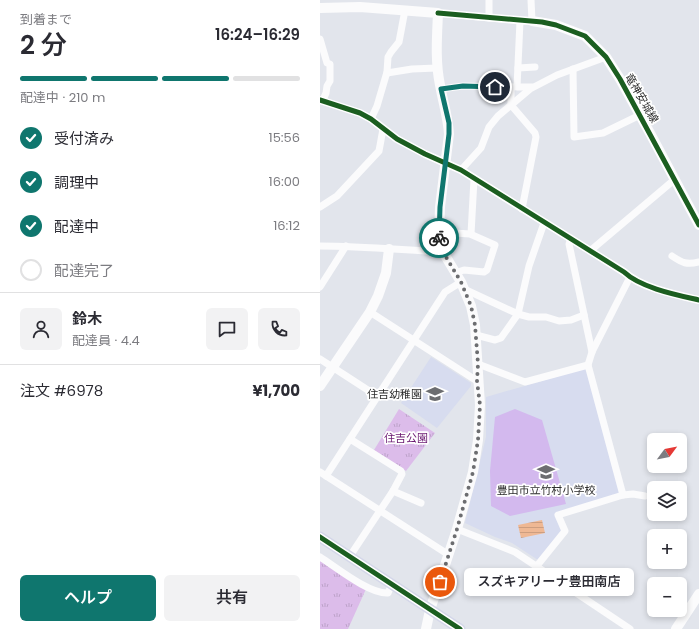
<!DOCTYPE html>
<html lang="ja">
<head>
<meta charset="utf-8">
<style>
  :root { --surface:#fff; --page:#f2f2f3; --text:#2b2b33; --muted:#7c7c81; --line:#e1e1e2; --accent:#0f766e }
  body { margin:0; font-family:Poppins,"Noto Sans JP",sans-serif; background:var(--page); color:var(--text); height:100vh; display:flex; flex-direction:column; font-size:15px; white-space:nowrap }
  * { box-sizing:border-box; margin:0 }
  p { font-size:13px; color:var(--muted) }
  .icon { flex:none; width:22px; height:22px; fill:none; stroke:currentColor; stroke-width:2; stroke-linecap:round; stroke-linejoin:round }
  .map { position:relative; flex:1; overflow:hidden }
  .sheet { display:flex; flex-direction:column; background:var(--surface); width:320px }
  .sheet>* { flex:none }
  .needle { width:26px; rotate:58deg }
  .tools { position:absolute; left:327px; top:433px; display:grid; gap:8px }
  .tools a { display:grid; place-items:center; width:40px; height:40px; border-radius:6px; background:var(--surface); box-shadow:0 2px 6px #0003; font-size:20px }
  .pin { position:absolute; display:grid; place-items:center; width:34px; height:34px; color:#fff; margin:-17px; border:2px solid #fff; border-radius:50%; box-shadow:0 1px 4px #0007 }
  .courier { position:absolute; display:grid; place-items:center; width:40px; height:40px; margin:-20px; border:3px solid #0f766e; border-radius:50%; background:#fff; color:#222; box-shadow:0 1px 5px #0007 }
  .bubble { position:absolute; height:28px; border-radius:6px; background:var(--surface); box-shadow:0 2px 6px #0003; font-size:13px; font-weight:600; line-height:28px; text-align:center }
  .head em { font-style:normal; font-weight:600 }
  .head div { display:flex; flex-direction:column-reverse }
  .head { display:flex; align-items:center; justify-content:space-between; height:68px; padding:0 20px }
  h1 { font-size:26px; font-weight:600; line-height:30px }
  .bar { display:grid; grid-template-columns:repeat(4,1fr); gap:6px 4px; align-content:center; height:48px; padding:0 20px }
  .bar i { height:5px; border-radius:3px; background:var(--line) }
  .bar .selected { background:var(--accent) }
  .bar p { grid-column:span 4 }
  .line { display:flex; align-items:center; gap:10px; padding:0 20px; border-top:1px solid var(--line) }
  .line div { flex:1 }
  .round { display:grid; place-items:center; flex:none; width:42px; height:42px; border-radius:6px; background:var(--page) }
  ol { padding:0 20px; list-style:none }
  li { display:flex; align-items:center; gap:12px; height:44px }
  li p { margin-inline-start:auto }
  li .icon { padding:4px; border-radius:50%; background:var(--accent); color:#fff; stroke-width:4 }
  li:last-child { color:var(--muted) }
  li i { width:22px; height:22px; border:2px solid var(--line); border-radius:50% }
  .action { display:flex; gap:8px; margin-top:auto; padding:8px 20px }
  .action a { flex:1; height:46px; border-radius:6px; background:var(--accent); color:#fff; font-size:16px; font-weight:600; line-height:46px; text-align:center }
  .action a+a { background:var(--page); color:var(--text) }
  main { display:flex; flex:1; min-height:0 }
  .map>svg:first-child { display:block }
</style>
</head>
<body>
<main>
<section class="sheet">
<div class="head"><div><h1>2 分</h1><p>到着まで</p></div><em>16:24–16:29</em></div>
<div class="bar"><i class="selected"></i><i class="selected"></i><i class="selected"></i><i></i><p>配達中 · 210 m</p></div>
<ol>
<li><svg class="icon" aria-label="check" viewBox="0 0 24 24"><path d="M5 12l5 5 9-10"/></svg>受付済み<p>15:56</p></li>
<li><svg class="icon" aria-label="check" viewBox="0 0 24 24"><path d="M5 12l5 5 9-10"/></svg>調理中<p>16:00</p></li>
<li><svg class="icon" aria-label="check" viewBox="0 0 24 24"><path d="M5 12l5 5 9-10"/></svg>配達中<p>16:12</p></li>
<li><i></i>配達完了</li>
</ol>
<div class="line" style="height:72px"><a class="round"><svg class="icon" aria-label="person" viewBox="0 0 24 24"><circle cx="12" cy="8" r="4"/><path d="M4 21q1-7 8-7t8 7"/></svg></a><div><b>鈴木</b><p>配達員 · 4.4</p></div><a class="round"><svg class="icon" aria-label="chat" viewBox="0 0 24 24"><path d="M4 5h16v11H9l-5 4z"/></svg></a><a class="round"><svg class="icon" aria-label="phone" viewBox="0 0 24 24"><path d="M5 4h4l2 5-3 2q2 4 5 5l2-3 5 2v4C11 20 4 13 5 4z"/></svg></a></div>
<div class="line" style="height:52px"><div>注文 #6978</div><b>¥1,700</b></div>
<div class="action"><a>ヘルプ</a><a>共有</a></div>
</section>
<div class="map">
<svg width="379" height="629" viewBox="0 0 379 629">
  <defs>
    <pattern id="park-tufts" width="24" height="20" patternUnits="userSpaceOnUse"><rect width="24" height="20" fill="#dcbcea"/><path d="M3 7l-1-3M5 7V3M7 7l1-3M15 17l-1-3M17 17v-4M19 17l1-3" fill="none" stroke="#bda2c9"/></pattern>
    <pattern id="water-rules" width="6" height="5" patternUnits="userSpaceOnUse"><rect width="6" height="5" fill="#efb894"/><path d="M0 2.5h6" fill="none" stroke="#cd9e80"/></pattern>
  </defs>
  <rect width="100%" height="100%" fill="#e2e5ec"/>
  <!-- education -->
  <g fill="#d7dcef">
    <path d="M111 357 151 383V386L117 428 81 403Z"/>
    <path d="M267 368 300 493 254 508 235 513 242 529 241 532 218 560 192 543 175 537 145 523 166 437V397Z"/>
  </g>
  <!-- park -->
  <g fill="url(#park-tufts)">
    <path d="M79 409 115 433 86 471 54 450Z"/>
    <path d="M0 560 46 589 28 629H0Z"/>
  </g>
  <!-- pitch -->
  <path fill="#d3b9ee" d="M195 409 222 420 246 504 190 516 171 506 170 471 175 417Z"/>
  <!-- water -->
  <path fill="url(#water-rules)" d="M222 520 225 533 201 538 198 525Z"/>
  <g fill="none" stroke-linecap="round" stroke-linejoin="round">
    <!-- street -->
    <g stroke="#fbfbfc" stroke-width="7">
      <path d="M118 13 200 21H212L211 0"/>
      <path d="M169 18V0"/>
      <path d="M200 21 197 87H212"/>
      <path d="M0 39 7 63 10 64V81L7 86 6 93 3 100"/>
      <path d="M198 68 215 67"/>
      <path d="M253 69 254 137 283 133 320 115"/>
      <path d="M67 73 92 69 117 68"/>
      <path d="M191 87V105L215 133 216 137 202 209"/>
      <path d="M121 89 143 86 194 87"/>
      <path d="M0 100 40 113 51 119 77 139 105 154 141 170 304 272C321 288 357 295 379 300"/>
      <path d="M51 119 57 106 67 72 68 57 71 52 79 42 85 10"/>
      <path d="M141 170 161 148 169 127 178 116 210 89 237 75 286 57"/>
      <path d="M0 207 17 196 59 151 63 129"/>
      <path d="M119 232 150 234 175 245 167 270 164 272 144 270 135 273"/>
      <path d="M151 234 154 179"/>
      <path d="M251 239 249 244 272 352"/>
      <path d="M0 246C41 246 82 250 123 252"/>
      <path d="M270 251 354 180"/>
      <path d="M352 256C362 263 367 265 379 262"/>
      <path d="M0 287 26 246"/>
      <path d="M144 289 198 314 209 317H226L239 321 251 320 264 315"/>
      <path d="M50 312 157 381"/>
      <path d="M156 335 175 340 181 338 198 314 209 266 224 223"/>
      <path d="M0 359 57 396"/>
      <path d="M158 364 205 382 268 365"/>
      <path d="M0 472 129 555"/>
      <path d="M6 476 125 292 141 282"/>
      <path d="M73 491 101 503"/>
      <path d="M303 495 268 365 272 352 310 277"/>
      <path d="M137 529 195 552 310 629"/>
      <path d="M30 556 73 491 82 474 81 471 30 439"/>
      <path d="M0 557C16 567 49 594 68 593L72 584"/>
      <path d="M216 567 245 531 238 515 303 495 313 494 325 496"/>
    </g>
    <!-- secondary -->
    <g stroke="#fbfbfc" stroke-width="10">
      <path d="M0 8 40 7 118 13C117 37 115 61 120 85 123 102 128 117 129 134L120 207 119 237 123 252 141 282 151 306 155 325 160 405 158 440 153 472 137 529 110 610 106 629"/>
      <path d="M212 21 236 25 265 36 286 57 300 79 331 135 379 225"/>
      <path d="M0 386 50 312 58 296 66 273 69 249"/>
      <path d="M356 629 379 594"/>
    </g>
    <!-- primary -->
    <path stroke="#d4d7e9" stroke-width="11" d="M0 537 140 629"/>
    <!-- cycleway casing -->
    <g stroke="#fff" stroke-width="8">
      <g id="cycleway">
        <path d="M118 13 222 22 236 25 265 36 286 57 300 79 379 225"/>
        <path d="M0 100 40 113 51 119 77 139 105 154 141 170 304 272C321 288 357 295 379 300"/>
        <path d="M0 537 140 629"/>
      </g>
    </g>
    <!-- cycleway -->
    <use href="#cycleway" stroke="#1b5e20" stroke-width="5"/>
  </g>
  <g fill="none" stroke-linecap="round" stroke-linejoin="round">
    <!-- done -->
    <path stroke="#6c6d70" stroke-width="4" stroke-dasharray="0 7.2" d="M119 238 123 252 141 282 151 306 155 325 158 364 157 381 160 405 158 440 153 472 137 529 120 582"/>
    <!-- route -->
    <path stroke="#0f766e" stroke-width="5" d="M119 238 120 207 129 134V123L121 89 143 86 175 87"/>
  </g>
  <!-- icons -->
  <defs>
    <g id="school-bare" transform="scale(1.38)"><path d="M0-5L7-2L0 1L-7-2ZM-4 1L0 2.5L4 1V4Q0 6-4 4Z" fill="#6c6d70" stroke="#fff" stroke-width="2.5" paint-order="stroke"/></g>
  </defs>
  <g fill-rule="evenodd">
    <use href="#school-bare" x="115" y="394"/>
    <use href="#school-bare" x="226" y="472"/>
  </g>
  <g text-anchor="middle" stroke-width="3.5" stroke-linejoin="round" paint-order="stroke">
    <!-- street labels -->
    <g font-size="11" fill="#2d2d2d" stroke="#fff">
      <text transform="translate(322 98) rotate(60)" y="4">竜神安城線</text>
    </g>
    <!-- poi labels -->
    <g font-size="11" fill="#2d2d2d" stroke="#fff" text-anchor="end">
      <text x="102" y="398">住吉幼稚園</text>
      <text x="226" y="494" text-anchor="middle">豊田市立竹村小学校</text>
    </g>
    <!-- park labels -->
    <g font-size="11" fill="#691770" stroke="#fff">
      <text x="86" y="442">住吉公園</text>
    </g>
  </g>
</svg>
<div class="tools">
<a><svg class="needle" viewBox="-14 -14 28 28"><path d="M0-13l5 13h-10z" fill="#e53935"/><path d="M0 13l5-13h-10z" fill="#7c7c81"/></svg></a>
<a><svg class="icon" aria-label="layers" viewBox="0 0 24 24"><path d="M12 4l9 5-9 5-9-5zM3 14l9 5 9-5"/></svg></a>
<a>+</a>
<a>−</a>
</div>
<div class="pin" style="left:120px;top:582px;background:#ea580c"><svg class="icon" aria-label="bag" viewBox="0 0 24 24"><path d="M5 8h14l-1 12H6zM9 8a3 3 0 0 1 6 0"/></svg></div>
<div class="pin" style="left:175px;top:87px;background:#1f2937"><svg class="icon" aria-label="home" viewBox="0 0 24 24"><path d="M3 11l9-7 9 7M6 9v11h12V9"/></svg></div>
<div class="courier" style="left:119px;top:238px"><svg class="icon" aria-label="bike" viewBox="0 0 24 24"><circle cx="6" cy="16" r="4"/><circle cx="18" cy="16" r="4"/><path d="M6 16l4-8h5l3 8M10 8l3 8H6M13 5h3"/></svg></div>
<div class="bubble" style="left:144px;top:568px;width:170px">スズキアリーナ豊田南店</div>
</div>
</main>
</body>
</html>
